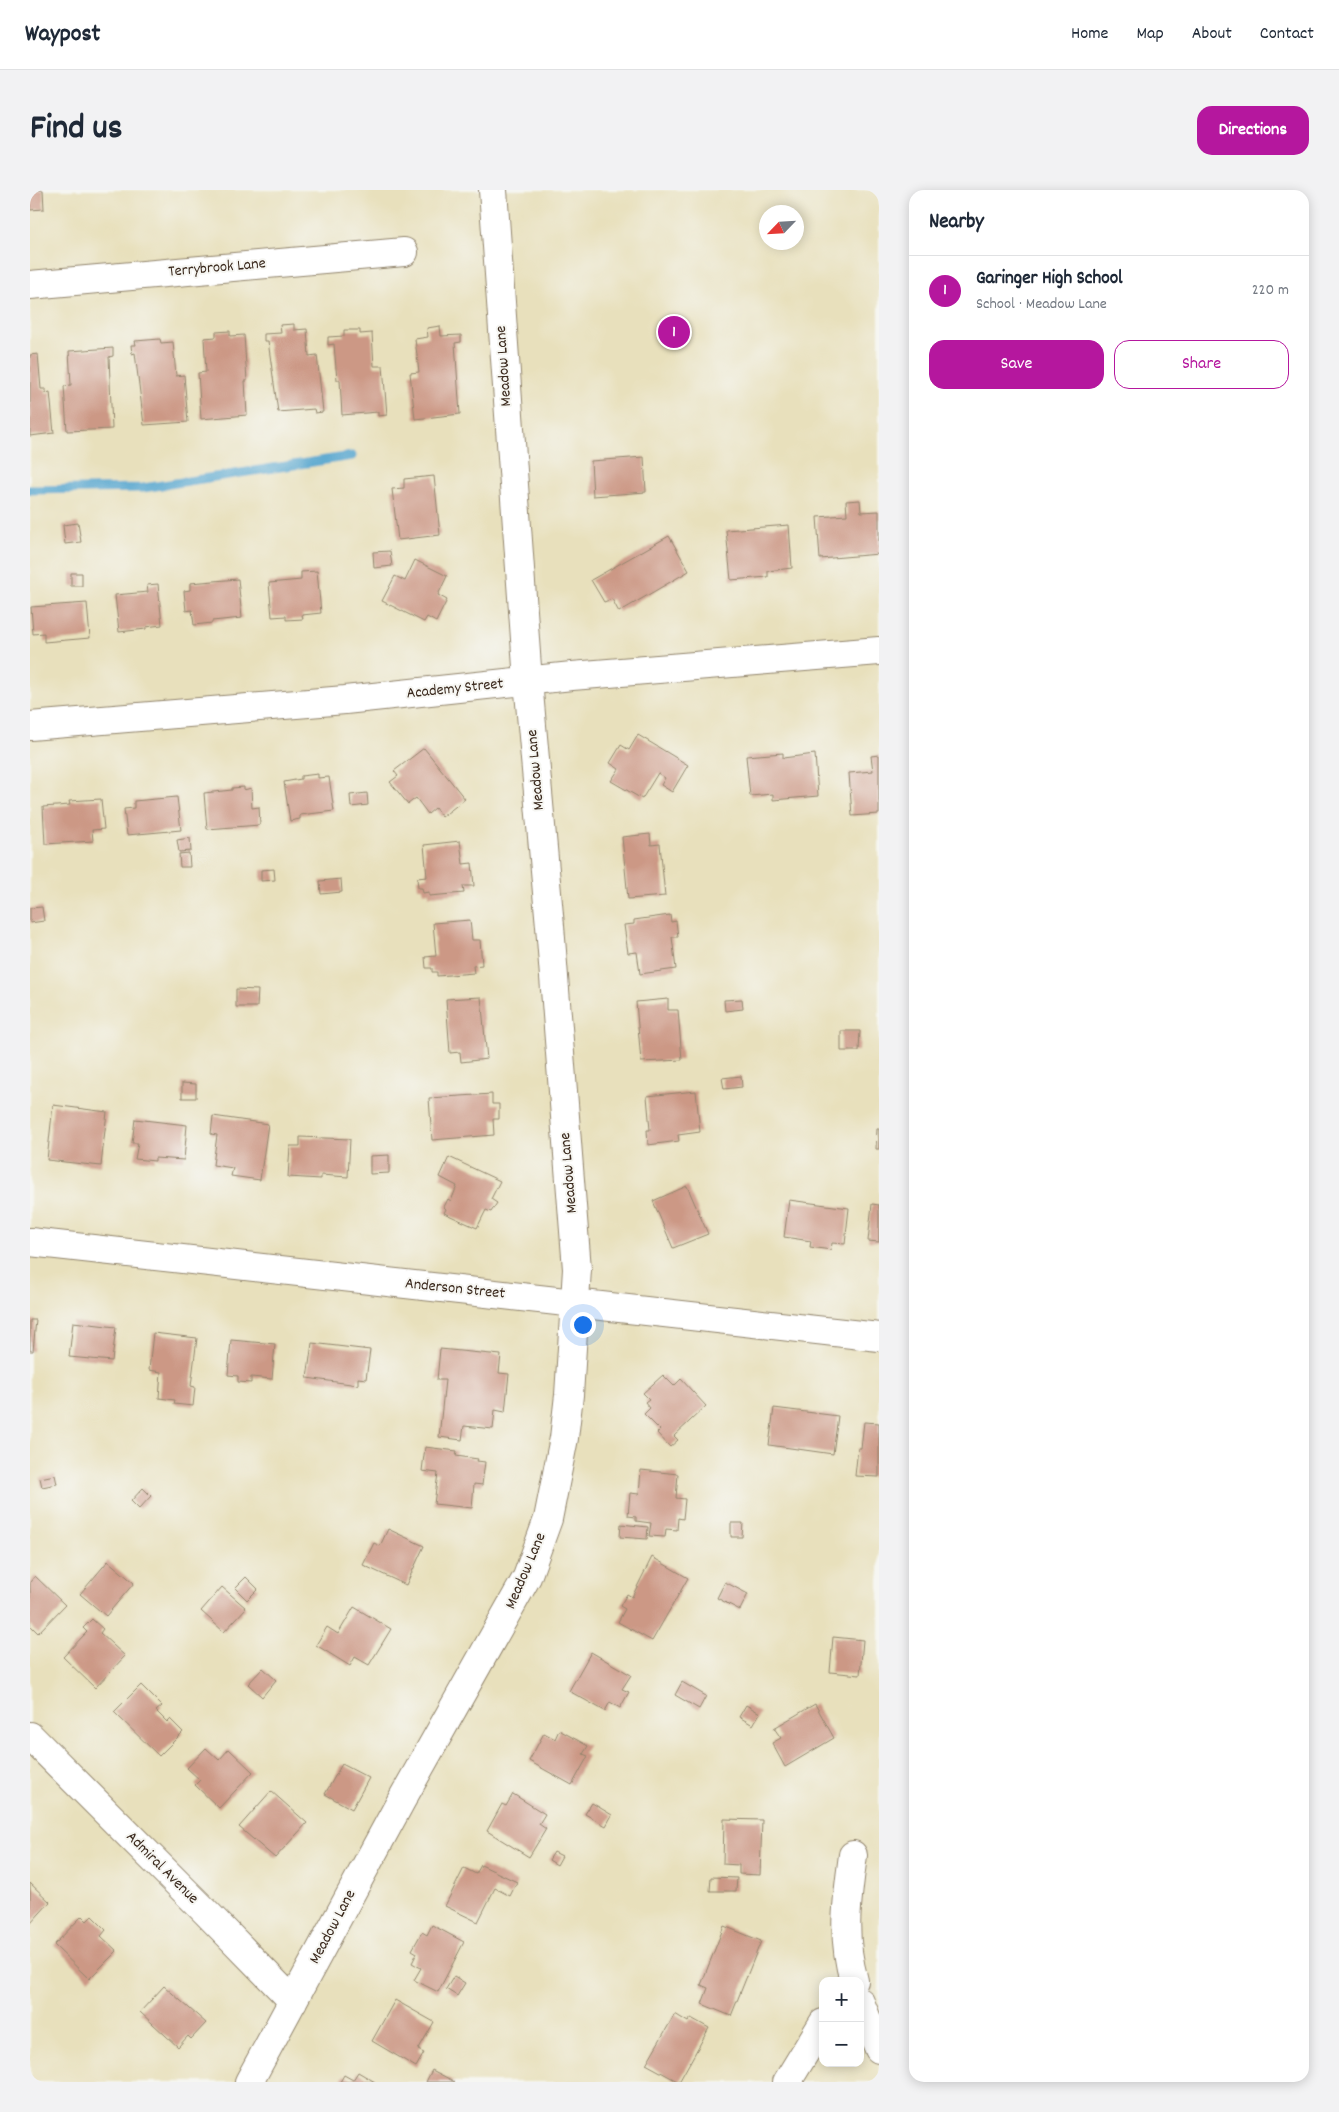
<!DOCTYPE html>
<meta charset="utf-8">
<style>
body{margin:0;font-family:Dekko,sans-serif;background:#f2f2f3;color:#1f2937}
.controls{position:absolute;right:15px;bottom:15px;display:grid;overflow:hidden;border-radius:10px;box-shadow:0 2px 12px #0003}
.controls button{width:45px;height:45px;display:grid;place-items:center;padding:0;border:0;border-bottom:1px solid #e0e1e3;background:#fff;color:#1f2937;font:25px sans-serif}
.compass{position:absolute;left:729px;top:15px;width:45px;height:45px;border-radius:50%;background:#fff;box-shadow:0 2px 12px #0003;rotate:245deg}
.you{position:absolute;left:552px;top:1134px;width:18px;height:18px;margin:-12px;border:4px solid #fff;border-radius:50%;background:#1a73e8;box-shadow:0 0 0 8px #1a73e833}
.badge{display:grid;place-items:center;width:32px;height:32px;border-radius:50%;background:#b5179e;color:#fff;font-size:16px;font-weight:700}
.pin{position:absolute;translate:-50% -50%;border:2px solid #fff;box-shadow:0 1px 5px #0006}
.list{margin:0;padding:0;list-style:none}
h2{display:flex;justify-content:space-between;align-items:center;height:65px;margin:0;padding:0 20px;font-size:21px}
h2 small{font-size:16px;font-weight:400;color:#747a83}
.list li{display:grid;grid-template-columns:32px 1fr auto;gap:15px;align-items:center;box-sizing:border-box;height:70px;padding:0 20px;border-top:1px solid #e0e1e3}
.list b{display:block;font-size:19px;white-space:nowrap}
.list p{margin:0;font-size:16px;white-space:nowrap;color:#747a83}
.list em{font-size:16px;font-style:normal;color:#747a83}
.actions{display:flex;gap:10px;padding:15px 20px}
.actions a{flex:1;padding:11px 0;border:1px solid #b5179e;border-radius:15px;text-align:center;font-size:18px;color:#b5179e}
.actions .main{background:#b5179e;color:#fff}
.map{position:relative;flex:none;width:849px;height:1892px;overflow:hidden;border-radius:15px}
header{display:flex;align-items:center;gap:30px;box-sizing:border-box;height:70px;padding:0 25px;background:#fff;border-bottom:1px solid #e0e1e3}
header strong{font-size:24px}
nav{display:flex;gap:28px;margin-inline-start:auto;font-size:18px}
.intro{display:flex;align-items:center;justify-content:space-between;box-sizing:border-box;height:120px;padding:0 30px}
h1{margin:0;font-size:35px}
.button{padding:12px 22px;border-radius:15px;background:#b5179e;color:#fff;font-size:18px;font-weight:700}
main{display:flex;gap:30px;padding:0 30px}
aside{flex:1;background:#fff;border-radius:15px;box-shadow:0 2px 12px #0003}
.map>svg:first-child{display:block}
</style>
<header>
<strong>Waypost</strong>
<nav><a>Home</a><a>Map</a><a>About</a><a>Contact</a></nav>
</header>
<div class="intro"><h1>Find us</h1><a class="button">Directions</a></div>
<main>
<div class="map">
<svg width="849" height="1892" viewBox="0 0 849 1892">
<rect width="100%" height="100%" fill="#f6f6f2"/>
<filter id="ink" filterUnits="userSpaceOnUse"><feTurbulence type="fractalNoise" baseFrequency=".02" numOctaves="2"/><feDisplacementMap in="SourceGraphic" scale="10" xChannelSelector="R" yChannelSelector="G"/><feConvolveMatrix kernelMatrix="1 2 1 2 8 2 1 2 1" color-interpolation-filters="sRGB"/></filter>
<filter id="wash" filterUnits="userSpaceOnUse"><feTurbulence type="fractalNoise" baseFrequency=".0096" numOctaves="4" result="noise"/><feDisplacementMap in="SourceGraphic" scale="20" xChannelSelector="R" yChannelSelector="G"/><feGaussianBlur stdDeviation="1.12" result="paint"/><feColorMatrix in="noise" values="0 0 0 0 0 0 0 0 0 0 0 0 0 0 0 0 0 1.4 0 .05"/><feComposite in="paint" operator="in"/></filter>
<g filter="url(#wash)">
<rect width="100%" height="100%" fill="#e8e0bc"/>
<g fill="none" stroke-linecap="round" stroke-linejoin="round">
<!-- stream -->
<path stroke="#54a5ce" stroke-width="9" d="M0,300l113,-2 209,-32"/>
</g>
<g id="blocks">
<!-- building -->
<path fill="#cc9885" d="M0,0h13l1,19 -14,1z
M264,134v6l13,-1 2,27 8,-1 6,57 -8,1 -1,-4 -36,3 -10,-71h-4v-7l17,-1 -1,-8z
M410,136l1,10 20,-1v7l-6,1 5,71 -45,5 -5,-46 9,-1 -4,-33 13,-2 -1,-9z
M314,140h16v4l12,-1 2,33h9l4,49 -9,1v-4l-36,3 -2,-35h-3l-3,-36 -6,1v-8l16,-1z
M200,141v5l14,-1 3,46h-2l2,34 -46,4 -3,-46 8,-1 -2,-34 12,-1v-5z
M130,149l1,4 12,-1 3,34 8,-1 4,47 -44,3 -9,-72 -3,1 -1,-9h5l-1,-4z
M83,158v8l-4,1 3,72 -45,2 -3,-45 7,-1 -2,-34z
M8,164l3,35h5v4l4,-1 4,41 -24,3v-81z
M614,267l2,35 -53,4 -2,-35z
M404,286l6,59 -42,5 -6,-51 12,-1v-9z
M830,310l1,12 18,-1v43l-59,5 -3,-42 30,-2 -1,-14z
M48,333l3,19 -16,2 -2,-19z
M759,335l3,43 -24,3v6l-37,3 -5,-50z
M639,346l20,35 -70,41 -7,-13 -8,3 -13,-22z
M360,361l2,15 -18,2 -1,-16z
M385,370l32,16 -9,19 9,5 -11,22 -9,-5 -3,5 -42,-21 13,-25 10,5z
M287,381l4,42 -19,2 1,4 -17,1v-4l-14,1 -3,-34 32,-3v-8z
M41,383h11v13h-11z
M208,389l4,39 -30,3v2l-18,2 -2,-15 -6,1 -2,-20 6,-1v-7z
M128,394l4,41 -16,2v2l-27,3 -4,-37 33,-3 -1,-7z
M57,413l3,35 -46,4v-9l-11,1 -2,-27z
M608,545l50,30 -16,27 -11,-7 4,-7 -7,-5 -16,26 -31,-18 8,-12 -9,-6 11,-18 8,5z
M394,558l41,51 -23,18 -7,-9 -7,6 -12,-16 -8,6 -18,-22 8,-6 -4,-5z
M753,563v5l32,-4 3,42 -45,4v-6l-23,2 -4,-40z
M849,565v59l-27,2 -3,-43 24,-2 -2,-15z
M288,584v4l11,-1 5,34 -34,4v4l-10,2 -6,-39 17,-3v-3z
M214,597v3l7,-2 1,20 7,-1 1,18 -53,4 -3,-36 28,-3v-2z
M337,603l1,12 -17,2 -1,-12z
M147,607l4,33 -54,5 -3,-26 10,-1v-7z
M71,609l3,30 -12,1 1,11 -48,3 -2,-37 27,-2 -1,-4z
M620,644l1,11 9,-1 5,52 -37,3 -6,-62z
M160,648l1,13 -12,1 -2,-12z
M430,651l3,23 9,-1 2,23h-11l1,7 -35,3v-4l-6,1 -1,-5h-4l-1,-10 10,-1 -3,-32z
M159,663l1,14h-10l-1,-13z
M244,679l1,11 -14,1v-11z
M311,689l1,13 -21,2 -1,-13z
M12,717l2,14 -14,2v-15z
M640,725l1,7 5,-1 2,16h-6l4,32 -36,5 -3,-22 -9,1 -4,-28 10,-1v-4z
M440,730l2,20h8l2,25 -9,1 1,7 -37,3v-4h-5v-4h-6l-1,-11 11,-1 -3,-33z
M206,799l22,1 -1,17h-21z
M451,807l6,62 -26,3 -1,-10 -10,1 -4,-54z
M638,809v11h10l4,50 -41,2 -5,-60z
M712,809l1,10 -18,2 -1,-11z
M811,841h19l-1,20h-18z
M711,886l1,11 -18,2 -2,-11z
M152,893l14,1v14h-14z
M666,901l4,41 -22,3 1,6 -31,4 -1,-15h3l-3,-34z
M462,904v10h7v15h-6l1,16 -62,5 -3,-42z
M23,915l54,7 -6,54 -54,-6z
M183,926l55,8 -8,56 -29,-4 2,-8 -20,-3 4,-30 -6,-1z
M105,929l52,6 -3,35 -29,-2v3l-20,-2 3,-16h-6z
M847,939h2v20h-3z
M270,947l50,2 -2,38 -27,-2v4l-33,-2 2,-31h10z
M359,965v18l-19,1v-18z
M419,967l51,24 -9,18 6,4 -6,9 -5,-2 -9,18 -33,-15 2,-4 -2,-2 4,-8 3,2 6,-15 -17,-9z
M657,996l21,48 -35,14 -20,-47z
M759,1010l60,8 -4,36 -13,-1 -1,7 -21,-3 1,-6 -27,-4z
M842,1014l7,1v37l-11,-1z
M0,1130h6l-3,31h-3z
M43,1132l43,5 -4,34 -43,-4z
M123,1143l44,5 -6,48 4,1 -2,19 -19,-2 1,-4 -16,-2 2,-26 -12,-2z
M201,1150l44,4 -3,35 -21,-2v6l-13,-1v-6l-10,-1z
M282,1153l58,7 -4,29 -8,-1v7l-51,-7z
M410,1159l61,6 -2,18 10,1 -4,38 -10,-2 -2,19 -29,-3 -2,14 -23,-3 6,-57h-8z
M633,1185l11,11 7,-7 25,27 -32,30 4,4 -8,7 -13,-14 3,-3 -16,-16 6,-6 -5,-6 4,-3 -6,-6z
M744,1218l64,8 -5,38 -64,-9z
M834,1232l15,1v54l-24,-1 3,-28h3z
M395,1257l32,4 -1,5 22,3 -1,2 8,1 -3,23 -8,-1 -2,24 -38,-4 4,-31 -16,-2z
M611,1280l37,4 -2,24 9,1 -2,20 -5,-1 -1,12 -11,-1 -1,8 -16,-1 2,-13 -15,-2v-4l-8,-1 2,-23 9,1z
M25,1285l2,9 -15,3 -2,-9z
M113,1298l8,8 -12,13 -8,-8z
M701,1333h12l-1,14h-11z
M591,1334l27,3 -1,12 -27,-2z
M358,1339l36,17 -18,39 -43,-20 11,-22 6,3z
M622,1367l36,21 -36,63 -34,-19 7,-13 -5,-3 7,-12 5,3z
M78,1371l26,22 -28,33 -26,-22z
M5,1386l30,29 -27,28 -8,-8v-43z
M216,1387l12,12 -11,11 -12,-12z
M695,1392l23,12 -8,16 -23,-12z
M192,1397l24,21 -22,24 -23,-21z
M324,1417l37,22 -22,36 -14,-8 -5,9 -34,-21 11,-18 11,7z
M62,1429l11,10 -3,4 25,23 -30,32 -32,-31 24,-25 -4,-4z
M803,1447l30,3 -3,35 -30,-3z
M561,1462l40,23 -9,14 7,3 -9,16 -10,-6 -5,9 -36,-20z
M233,1478l13,12 -14,17 -14,-13z
M652,1492l24,14 -7,13 -24,-14z
M111,1495l21,21 -6,5 11,11 3,-3 13,13 -24,24 -45,-44z
M785,1514l19,34 -49,29 -13,-24 9,-5 -7,-10z
M716,1515l14,8 -7,12 -14,-8z
M529,1540l29,16 -5,8 5,2 -16,29 -43,-24 15,-28 11,6z
M176,1558l13,12 10,-11 24,23 -34,36 -24,-23 5,-5 -13,-12z
M312,1574l27,14 -17,31 -27,-15z
M241,1601l36,32 -32,35 -36,-31z
M483,1604l32,20 -6,10 7,5 -17,28 -42,-26 15,-27 4,2z
M562,1613l20,12 -6,11 -21,-12z
M694,1629l38,1 -2,55 -21,-1v-9l-16,-1z
M524,1662l8,4 -5,9 -8,-5z
M451,1675l36,17 -7,14 -15,-8 -17,34 -33,-16 19,-38 12,6z
M681,1687l26,1 -1,13h-26z
M0,1693l20,19 -20,22z
M52,1726l5,5 5,-5 14,14 -5,6 16,15 -28,28 -35,-34z
M402,1735l32,17 -26,50 -24,-12 7,-12 -9,-5 5,-10 -5,-3 10,-18 5,3z
M694,1736l37,15 -30,75 -29,-12 6,-16 -7,-3z
M424,1786l11,7 -8,13 -11,-7z
M134,1796l42,37 -15,16 -3,-3 -10,11 -38,-35z
M365,1810l39,22 -16,28 6,3 -8,14 -44,-26z
M645,1824l13,8 3,-4 18,10 -30,54 -33,-18z
M402,1880l23,12h-29z
M328,1882l17,10h-35l4,-7 9,5z"/>
</g>
</g>
<g filter="url(#ink)">
<use href="#blocks" fill-opacity="0" stroke="#92856d" stroke-width="1"/>
<g fill="none" stroke-linecap="round" stroke-linejoin="round">
<!-- minor casing -->
<g stroke="#92856d" stroke-width="30">
<path id="minor" d="M0,95l374,-33
M0,536l315,-26 227,-24 307,-25
M0,1052l849,95
M0,1546l176,176 87,89
M823,1665c-6,47 -12,79 1,126
M830,1812l19,47
M219,1892l152,-281 126,-224 21,-58 16,-81 5,-43 8,-126 -27,-343 -22,-245 -35,-491
M757,1892l36,-59"/>
</g>
<!-- minor -->
<use href="#minor" stroke="#fff" stroke-width="28"/>
</g>
</g>
<g text-anchor="middle" dominant-baseline="central" stroke-width="4" stroke-linejoin="round" paint-order="stroke">
<!-- street labels -->
<g font-size="16" fill="#3b2a1e" stroke="#f6f6f2">
<text transform="translate(187 78) rotate(-5)">Terrybrook Lane</text>
<text transform="translate(474 176) rotate(-94)">Meadow Lane</text>
<text transform="translate(425 499) rotate(-6)">Academy Street</text>
<text transform="translate(506 580) rotate(-95)">Meadow Lane</text>
<text transform="translate(539 983) rotate(-95)">Meadow Lane</text>
<text transform="translate(425 1099) rotate(6)">Anderson Street</text>
<text transform="translate(496 1381) rotate(-67)">Meadow Lane</text>
<text transform="translate(132 1678) rotate(45)">Admiral Avenue</text>
<text transform="translate(303 1737) rotate(-62)">Meadow Lane</text>
</g>
</g>
</svg>
<div class="controls">
<button>+</button>
<button>−</button>
</div>
<svg class="compass" viewBox="-18 -18 36 36"><path d="M0-13l5 13h-10z" fill="#e53935"/><path d="M0 13l5-13h-10z" fill="#747a83"/></svg>
<div class="you"></div>
<div class="pin badge" style="left:644px;top:142px">1</div>
</div>
<aside>
<h2>Nearby<small></small></h2>
<ul class="list">
<li><span class="badge">1</span><div><b>Garinger High School</b><p>School · Meadow Lane</p></div><em>220 m</em></li>
</ul>
<div class="actions"><a class="main">Save</a><a>Share</a></div>
</aside>
</main>
